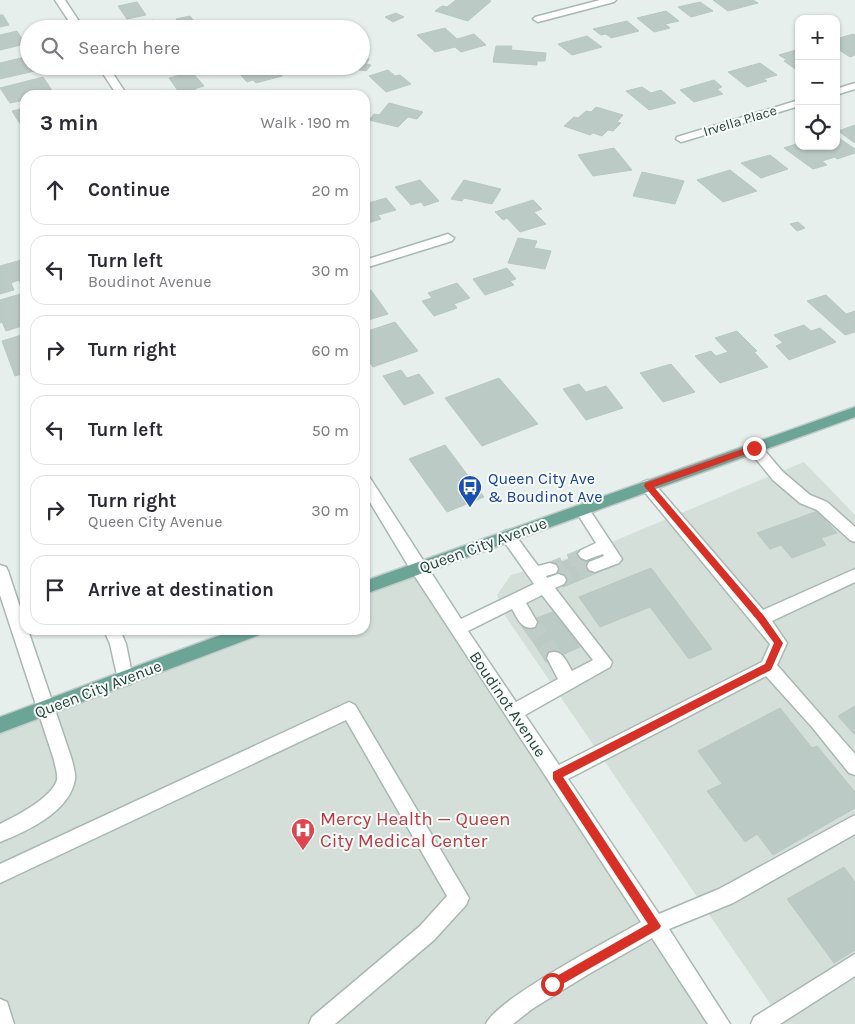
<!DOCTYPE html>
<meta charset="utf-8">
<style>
body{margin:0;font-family:Karla,sans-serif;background:#f2f2f3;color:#2b2b33}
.controls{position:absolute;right:15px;top:15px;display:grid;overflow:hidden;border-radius:10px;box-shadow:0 1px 4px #0004}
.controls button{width:45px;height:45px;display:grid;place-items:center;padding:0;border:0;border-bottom:1px solid #e1e1e2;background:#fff;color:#2b2b33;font:25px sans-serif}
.stop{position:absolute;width:15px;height:15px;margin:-11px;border:4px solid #d93025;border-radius:50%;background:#fff}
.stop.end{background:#d93025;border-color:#fff;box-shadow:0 1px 5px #0008}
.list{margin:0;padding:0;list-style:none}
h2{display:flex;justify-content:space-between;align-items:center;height:65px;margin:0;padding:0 20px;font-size:21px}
h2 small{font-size:16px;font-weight:400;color:#7c7c81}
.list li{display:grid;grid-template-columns:32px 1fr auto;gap:15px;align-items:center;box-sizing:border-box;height:70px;margin:0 10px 10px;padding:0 10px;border:1px solid #e1e1e2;border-radius:15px}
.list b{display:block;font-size:19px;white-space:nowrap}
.list p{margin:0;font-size:16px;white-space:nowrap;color:#7c7c81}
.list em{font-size:16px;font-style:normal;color:#7c7c81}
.icon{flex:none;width:28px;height:28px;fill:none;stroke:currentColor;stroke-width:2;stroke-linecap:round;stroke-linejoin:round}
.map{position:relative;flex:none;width:855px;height:1024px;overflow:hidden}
.search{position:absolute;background:#fff;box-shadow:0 1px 4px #0004;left:20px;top:20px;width:350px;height:55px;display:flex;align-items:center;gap:12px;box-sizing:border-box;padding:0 18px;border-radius:28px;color:#7c7c81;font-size:19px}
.panel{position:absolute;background:#fff;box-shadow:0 1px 4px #0004;left:20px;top:90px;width:350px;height:545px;border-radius:15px}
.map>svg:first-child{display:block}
</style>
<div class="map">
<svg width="855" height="1024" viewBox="0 0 855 1024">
<rect width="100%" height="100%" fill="#e6efeb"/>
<!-- built -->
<path fill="#d4dfda" d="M804,462l51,53v509h-71l-278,-407 -9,-22 14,-20 74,-22z
M418,568l302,456h-720v-298l253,-96h112v-42z"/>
<!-- building -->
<path fill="#bbcac4" stroke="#b8c9c2" d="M456,0h31l4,1 -23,20 -33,-10 7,-5 5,1z
M713,0h40l5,3 -30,8z
M137,2l9,13 -19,4 -9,-13z
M700,2l13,9 -22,6 -13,-10z
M666,11l13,10 -14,3 5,4 -16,4 -17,-14z
M396,13l8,4 -11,5 -8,-5z
M0,15h3l6,10 -9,2z
M190,16l7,9 -14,3 -7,-9z
M153,20l8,9h-27l-3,-4z
M627,21l12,10 -28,7 -5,-4 -5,1 -8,-6z
M445,28l12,11 17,-5 12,11 -25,7 -6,-5 -20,5 -18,-17z
M17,31l8,13 -25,6v-15z
M853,34l2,1v20l-5,2 -14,-9v-9z
M587,36l15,11 -30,8 -14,-11z
M496,46h16l-1,4 35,3 -1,8h-8v4l-44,-3z
M799,49v21l-1,1 -14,-10 3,-1 -8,-5z
M29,56v10h8l2,4 -39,9v-16z
M361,58l8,1 -3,5 5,1 -5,6 -29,-5h24z
M760,63l17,12 -14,4 4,2 -20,6 -19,-15z
M157,66h39l-30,8z
M283,66h36l-30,8z
M274,67l8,9 -26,7 -3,-3 -6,2 -8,-9 19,-5 2,3z
M388,70l7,6 5,-1 11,9 -25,8 -17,-16z
M192,72l12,14 -10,3 3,2 -16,4 -12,-17z
M43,77l10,15 -11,3h-17v5l-15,3 -10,-15z
M714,80l8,7 -5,2 6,5 -29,8 -14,-12z
M642,87l9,6 10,-3 15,13 -27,7 -23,-19z
M389,103l34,9 -6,7 -9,-2 -10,10 -29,-7 5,-6 5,1z
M596,107l27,8 -6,7 4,1 -8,8 -5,-1 -6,6 -9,-3 -3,2 -26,-9 10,-9 4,1 8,-7 5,1z
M25,108v18l-3,1 -10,-16z
M855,125v18l-17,-12 3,-1z
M836,136l19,13v4l-18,6 -2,-2 -13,4 5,4 -14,4 -29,-21 15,-5v3h37z
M614,148l18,22 -39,6 -15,-21z
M770,155l18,14 -27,9 -20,-15z
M730,170l27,21 -34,11 -26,-22z
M642,172l42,9 -9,23 -42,-8z
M420,180l19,21 -15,5 -3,-4 -10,3 -16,-18z
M464,180l37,9 -9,15 -28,-6 -2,3 -11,-2z
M386,198l10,12 -18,5 3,4 -16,5v-20z
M533,200l9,9 -8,3 12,12 -26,8 -13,-14 -4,2 -8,-8z
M798,222l7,6 -8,3 -7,-7z
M518,238l19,3 -3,7 17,3 -6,18 -37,-6z
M25,259v26l-3,1 -3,-6 -8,3 3,7 -14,4v-28z
M507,268l9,11 -6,2 4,4 -29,10 -12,-16z
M457,283l13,15 -16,6 3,4 -23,8 -12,-15 10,-3 -4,-5z
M371,290l17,24 -23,7v-29z
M24,293l1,32 -19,6 -4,-9 -2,1v-23z
M826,295l20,19 9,-3v21l-10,3 -38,-34z
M395,322l23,29 -45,16 -8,-11v-24z
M804,325l7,6 9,-3 16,14 -47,18 -13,-14 7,-3 -9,-8z
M737,331l20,20 -3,1 14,15 -48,16 -25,-27 16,-5 5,5 12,-4 -13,-14z
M25,334v39l-10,3 -13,-35z
M671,364l24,28 -32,10 -23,-29z
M401,370l6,8 12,-4 15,19 -30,12 -21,-29z
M499,378l39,46 -56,22 -37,-48z
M579,384l7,8 20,-6 17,22 -37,12 -23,-31z
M445,445l39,52 -37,15 -38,-53z
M818,511l19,22 -16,5 5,7 -34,13 -11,-13 -11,4 -13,-16z
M585,553l14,19 -36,15 -14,-20z
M651,568l61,81 -23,10 -39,-52 -50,20 -21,-30z
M555,611l25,36 -34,15 -24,-38z
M855,706v29l-17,-19z
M780,708l32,40 5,-2 38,46v16l-82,47 -16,-21 -12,8 -38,-51 15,-7 -24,-33z
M844,867l11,15v68l-21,13 -47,-64z"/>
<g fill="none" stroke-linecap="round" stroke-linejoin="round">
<!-- minor-tunnel-far1 -->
<path stroke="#bfccc8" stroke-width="14" stroke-dasharray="14 7" stroke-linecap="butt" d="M550,569l36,-15
M558,580l37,-14"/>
<!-- minor-tunnel -->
<path stroke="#bfccc8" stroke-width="18" stroke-dasharray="18 9" stroke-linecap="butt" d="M529,622l26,36"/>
<!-- minor casing -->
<g stroke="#a8b8b2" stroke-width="3">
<path id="minor" d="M55,0h10l19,29h-10z
M600,0h16l-2,2 -76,20 -5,-3 2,-2z
M98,66h10l19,29h-10z
M855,83v6l-19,6v-6z
M799,100v6l-114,35 -4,1 -5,-3 1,-2z
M448,234l6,4 -2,3 -87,27v-8z
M754,443l5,1 24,28 27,23 17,7 28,25v15l-5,-2 -33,-30 -17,-7 -27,-23 -26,-32 2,-4z
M365,477l5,1 91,141 73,-35 -31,-44 -3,-4 3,-4 5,-2 5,2 25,34 12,-3 6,2 2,4 -2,4 -10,3 1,2 11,-4 6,2 2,4 -2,4 -9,4 57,74 -2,5 -85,48 34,50 203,-103 8,-18 -127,-154 -2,-4 2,-4 5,-2 5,2 110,128 92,-41v13l-83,39 15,22 -10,22 78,89v21l-6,-2 -37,-46 -46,-51 -198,103 91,135 60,-25 136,-74v19l-122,69 -64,26 61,95h-22l-56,-86 -65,37 -55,34 -19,15h-27c10,-25 126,-85 155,-102l-229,-350 -47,-78zM542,595l51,65 -21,11c-6,-10 -10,-23 -23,-18l-2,5 11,21 -42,23 -48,-71 44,-22c6,10 10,22 23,18l2,-5 -11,-19z
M582,504l5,2 35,53 -3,4 -24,9 -6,-2 -2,-4 2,-4 15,-6 -1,-2 -17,6 -5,-2 -3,-4 3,-4 15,-7 -21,-33 2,-4z
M0,565l6,2 2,4 17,51v8h3l44,130c1,6 4,13 3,19 -5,33 -48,52 -75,63v-18c16,-8 52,-26 57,-44 1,-6 -2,-14 -3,-20l-54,-165z
M104,630h16l6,14 7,35 -2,5 -6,2 -6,-2 -9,-40z
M349,702l6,3 114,193 -3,7 -32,35 -99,84h-26l3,-7 108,-91 27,-30 -101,-176 -346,163v-19z
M855,954v22l-75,48h-29l3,-7z
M0,999l7,3 7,22h-14z"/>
</g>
<!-- major casing -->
<g stroke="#c2cac8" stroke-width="3">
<path id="major" d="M855,407v10l-490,177v-13z
M234,630h27l-2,5 -259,98v-16z"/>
</g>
<!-- minor -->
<use href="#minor" fill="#fff" fill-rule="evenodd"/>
<!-- major -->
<use href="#major" fill="#6aa596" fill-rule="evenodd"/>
</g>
<!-- route -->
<path fill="#d93025" d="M754,445l4,3 -1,2 -103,37 110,129 19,27 -12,27 -208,107 98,149 -2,3 -107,61 -4,-2 -1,-4 1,-3 100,-57 -95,-145v-7l212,-108 9,-21 -16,-22 -114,-135 1,-3z"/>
<!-- icons -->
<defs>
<g id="bus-pin" transform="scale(1.25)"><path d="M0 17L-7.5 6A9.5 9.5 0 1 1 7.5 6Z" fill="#1a4fb4" stroke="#f7fbf9"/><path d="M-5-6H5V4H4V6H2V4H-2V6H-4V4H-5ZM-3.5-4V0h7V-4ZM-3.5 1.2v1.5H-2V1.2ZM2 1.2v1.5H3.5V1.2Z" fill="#fff"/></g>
<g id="hospital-pin" transform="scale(1.25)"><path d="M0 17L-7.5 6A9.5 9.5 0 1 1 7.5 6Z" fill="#e0444e" stroke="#f7fbf9"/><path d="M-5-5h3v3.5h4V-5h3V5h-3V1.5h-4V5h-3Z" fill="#fff"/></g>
</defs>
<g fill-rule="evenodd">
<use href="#bus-pin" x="470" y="487"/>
<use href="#hospital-pin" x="303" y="830"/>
</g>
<g text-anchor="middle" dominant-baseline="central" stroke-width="4" stroke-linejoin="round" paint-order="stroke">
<!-- far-street labels -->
<g font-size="14" fill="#24423a" stroke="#f7fbf9">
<text transform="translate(740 121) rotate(-17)">Irvella Place</text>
</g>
<!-- transit labels -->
<g font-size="16" fill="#164399" stroke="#f7fbf9" text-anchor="start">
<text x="488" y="478">Queen City Ave<tspan x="488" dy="18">&amp; Boudinot Ave</tspan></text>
</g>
<!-- street labels -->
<g font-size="16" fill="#24423a" stroke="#f7fbf9">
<text transform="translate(483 545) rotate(-20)">Queen City Avenue</text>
<text transform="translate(98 689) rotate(-21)">Queen City Avenue</text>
<text transform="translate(508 704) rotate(56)">Boudinot Avenue</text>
</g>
<!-- near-health labels -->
<g font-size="19" fill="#be3a42" stroke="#f7fbf9" text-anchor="start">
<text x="320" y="819">Mercy Health — Queen<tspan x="320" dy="22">City Medical Center</tspan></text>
</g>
</g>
</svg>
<div class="controls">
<button>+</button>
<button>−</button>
<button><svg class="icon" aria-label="locate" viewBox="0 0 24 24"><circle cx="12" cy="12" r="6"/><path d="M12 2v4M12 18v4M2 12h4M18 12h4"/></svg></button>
</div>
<div class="stop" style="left:552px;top:984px"></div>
<div class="stop end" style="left:754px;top:448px"></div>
<div class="search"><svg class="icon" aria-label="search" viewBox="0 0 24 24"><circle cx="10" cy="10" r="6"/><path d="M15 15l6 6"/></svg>Search here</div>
<section class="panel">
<h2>3 min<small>Walk · 190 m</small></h2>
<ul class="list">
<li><svg class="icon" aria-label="ahead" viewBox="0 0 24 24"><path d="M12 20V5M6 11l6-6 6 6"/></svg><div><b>Continue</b></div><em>20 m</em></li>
<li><svg class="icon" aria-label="left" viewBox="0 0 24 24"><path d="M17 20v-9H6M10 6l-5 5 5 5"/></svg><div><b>Turn left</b><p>Boudinot Avenue</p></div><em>30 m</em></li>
<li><svg class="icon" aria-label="right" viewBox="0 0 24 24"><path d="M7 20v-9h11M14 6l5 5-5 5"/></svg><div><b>Turn right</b></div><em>60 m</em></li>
<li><svg class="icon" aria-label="left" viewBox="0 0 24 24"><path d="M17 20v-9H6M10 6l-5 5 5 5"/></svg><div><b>Turn left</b></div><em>50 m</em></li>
<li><svg class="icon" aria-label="right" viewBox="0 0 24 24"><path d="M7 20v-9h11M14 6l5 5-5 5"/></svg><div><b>Turn right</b><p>Queen City Avenue</p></div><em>30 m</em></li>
<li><svg class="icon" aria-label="arrive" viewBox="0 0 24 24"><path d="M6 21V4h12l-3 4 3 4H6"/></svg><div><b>Arrive at destination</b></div></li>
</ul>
</section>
</div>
